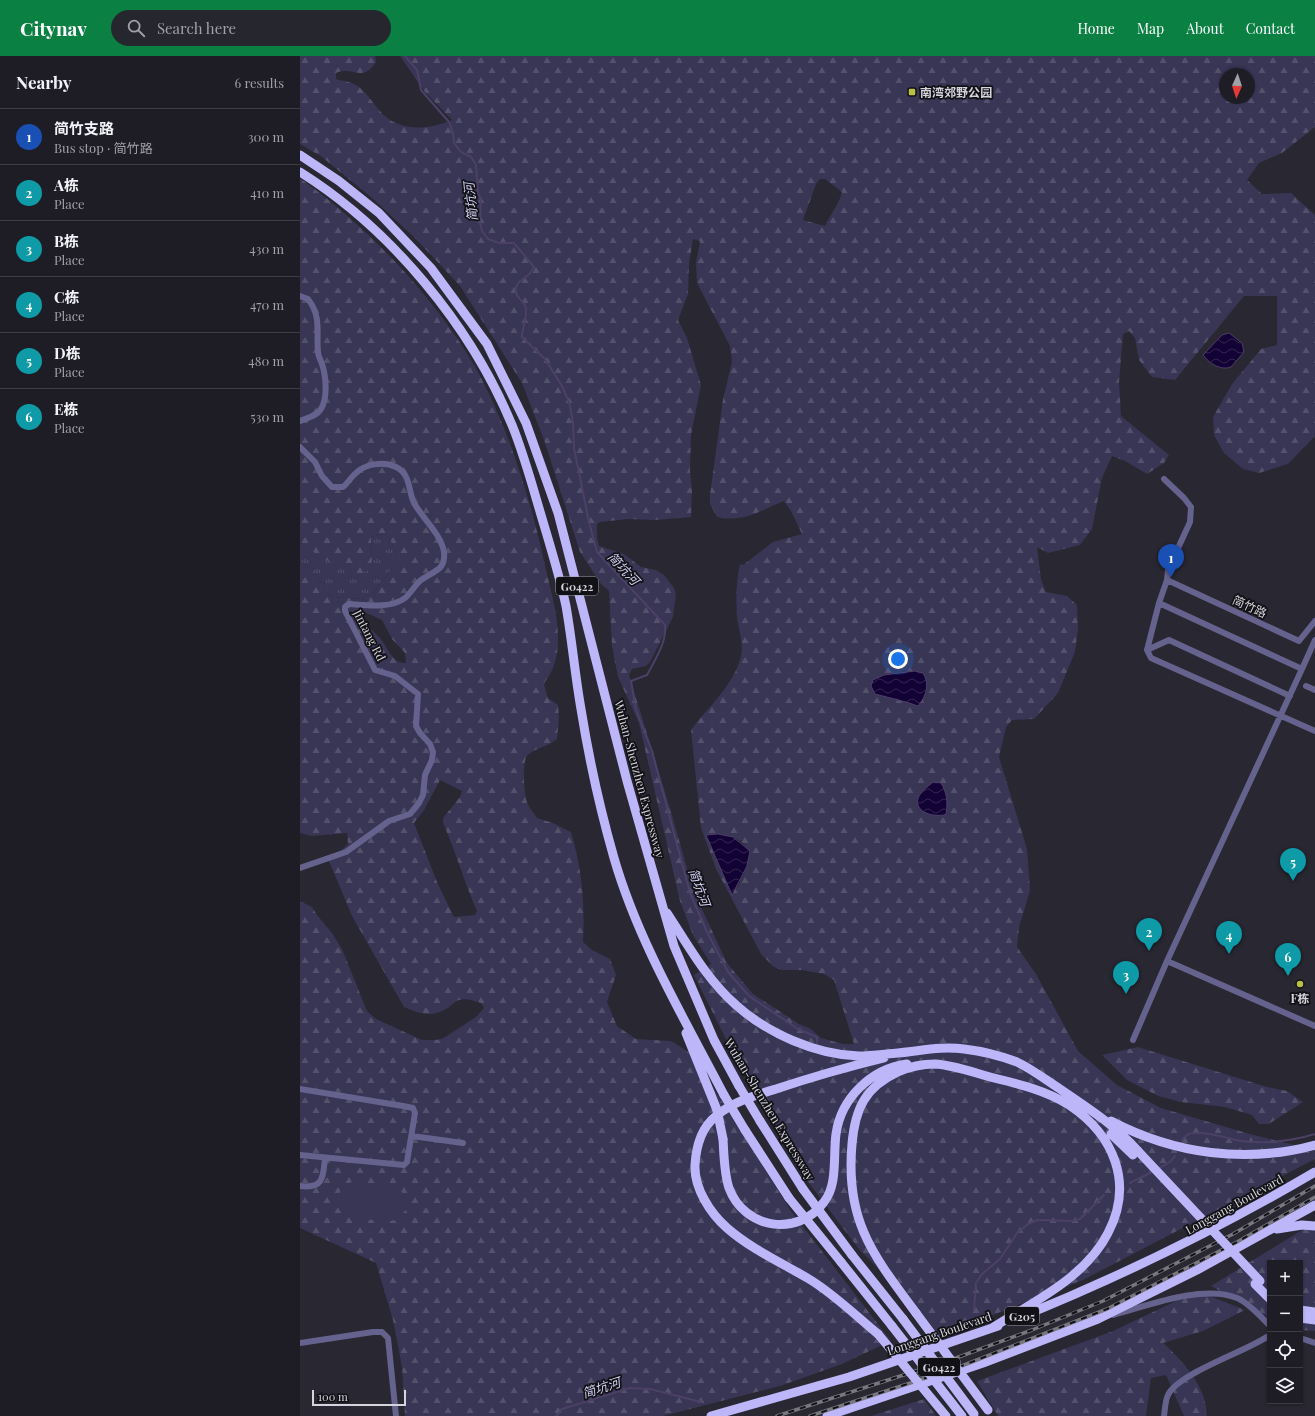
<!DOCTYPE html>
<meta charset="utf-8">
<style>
body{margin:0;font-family:"Playfair Display","Noto Sans SC",serif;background:#26262e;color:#f1f3f6}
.controls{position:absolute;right:12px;bottom:12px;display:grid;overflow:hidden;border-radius:0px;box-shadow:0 1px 3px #0004}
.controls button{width:36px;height:36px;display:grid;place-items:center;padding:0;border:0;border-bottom:1px solid #3c3b43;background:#1e1d26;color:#f1f3f6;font:20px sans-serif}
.compass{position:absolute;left:919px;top:12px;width:36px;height:36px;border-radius:50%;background:#1e1d26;box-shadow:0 1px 3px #0004;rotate:183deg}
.scale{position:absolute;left:12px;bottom:10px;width:94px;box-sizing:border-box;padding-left:4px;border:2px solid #d5d4dc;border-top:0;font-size:11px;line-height:14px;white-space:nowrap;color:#d5d4dc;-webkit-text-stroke:3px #111116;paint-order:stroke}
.you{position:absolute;left:598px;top:603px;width:14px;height:14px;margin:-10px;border:3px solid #fff;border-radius:50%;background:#1a73e8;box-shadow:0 0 0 6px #1a73e833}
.badge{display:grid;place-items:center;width:26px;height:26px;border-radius:50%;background:#0b8043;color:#fff;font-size:13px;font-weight:700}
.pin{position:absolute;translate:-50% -33px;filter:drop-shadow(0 1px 2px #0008)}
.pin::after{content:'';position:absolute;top:21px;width:14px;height:12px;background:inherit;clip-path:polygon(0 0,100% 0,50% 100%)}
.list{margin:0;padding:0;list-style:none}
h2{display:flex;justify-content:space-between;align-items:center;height:52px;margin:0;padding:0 16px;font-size:17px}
h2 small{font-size:13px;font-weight:400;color:#a1a2a7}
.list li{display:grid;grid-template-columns:26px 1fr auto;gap:12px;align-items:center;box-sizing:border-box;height:56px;padding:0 16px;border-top:1px solid #3c3b43}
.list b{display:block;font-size:15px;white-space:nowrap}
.list p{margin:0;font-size:13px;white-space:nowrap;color:#a1a2a7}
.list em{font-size:13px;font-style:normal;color:#a1a2a7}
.icon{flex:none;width:22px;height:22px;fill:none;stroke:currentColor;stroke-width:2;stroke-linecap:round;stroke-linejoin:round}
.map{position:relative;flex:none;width:1015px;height:1360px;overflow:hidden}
header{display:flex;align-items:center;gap:24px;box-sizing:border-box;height:56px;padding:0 20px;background:#0b8043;color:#fff}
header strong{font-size:19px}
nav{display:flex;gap:22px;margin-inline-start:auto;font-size:14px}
.search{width:280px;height:36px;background:#26262e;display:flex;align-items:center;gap:10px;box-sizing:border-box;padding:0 14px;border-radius:22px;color:#a1a2a7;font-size:15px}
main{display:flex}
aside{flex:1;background:#1e1d26}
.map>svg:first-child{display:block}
</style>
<header>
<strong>Citynav</strong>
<div class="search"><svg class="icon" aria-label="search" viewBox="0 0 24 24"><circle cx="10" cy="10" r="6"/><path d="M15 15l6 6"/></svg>Search here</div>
<nav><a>Home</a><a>Map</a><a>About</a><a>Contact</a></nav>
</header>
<main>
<aside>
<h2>Nearby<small>6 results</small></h2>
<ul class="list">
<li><span class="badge" style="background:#1a4fb4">1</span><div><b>简竹支路</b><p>Bus stop · 简竹路</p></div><em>300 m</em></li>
<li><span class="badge" style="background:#0f9aa8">2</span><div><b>A栋</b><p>Place</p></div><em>410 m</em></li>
<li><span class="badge" style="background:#0f9aa8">3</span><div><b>B栋</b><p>Place</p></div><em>430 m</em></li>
<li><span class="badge" style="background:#0f9aa8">4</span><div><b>C栋</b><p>Place</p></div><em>470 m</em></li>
<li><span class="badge" style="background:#0f9aa8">5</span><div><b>D栋</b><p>Place</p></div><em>480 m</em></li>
<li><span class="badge" style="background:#0f9aa8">6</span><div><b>E栋</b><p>Place</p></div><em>530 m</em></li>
</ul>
</aside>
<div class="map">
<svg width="1015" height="1360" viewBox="0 0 1015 1360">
<defs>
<pattern id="grass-tufts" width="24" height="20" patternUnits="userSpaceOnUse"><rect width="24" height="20" fill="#383555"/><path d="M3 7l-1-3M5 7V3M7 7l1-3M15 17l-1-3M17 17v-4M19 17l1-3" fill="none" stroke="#54516d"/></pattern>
<pattern id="forest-firs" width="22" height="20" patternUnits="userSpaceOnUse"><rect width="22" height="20" fill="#383555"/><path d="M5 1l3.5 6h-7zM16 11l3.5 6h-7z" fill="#54516d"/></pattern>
<pattern id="water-waves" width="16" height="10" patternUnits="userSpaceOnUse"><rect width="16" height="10" fill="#110134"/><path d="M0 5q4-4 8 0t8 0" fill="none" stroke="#332551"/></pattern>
</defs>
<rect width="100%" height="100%" fill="#282732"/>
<!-- grass -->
<path fill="url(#grass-tufts)" d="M84,478c9,7 12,17 13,28l-25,32 -11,5 -27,-2 -9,-5 -9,-18 -16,-13v-18l52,29 20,-12 -1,-23z"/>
<!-- forest -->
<path fill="url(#forest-firs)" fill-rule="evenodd" d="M0,0h75l1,6c-15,22 -23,3 -40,11v6c7,2 17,3 23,8 8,6 14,16 20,23 19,23 49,20 73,10l-27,-28 -25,-36h915v71l-33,26 -23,10 -12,17 15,14 29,-1 24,22v221l-27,28 -29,9 -16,-4 -19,-16 -10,-18 -1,-18 19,-33 29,-35 16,-4v-49h-33l-69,84 -23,-3 -13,-17 -4,-22 -6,-7 -6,3 -4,48 2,34 48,39 -5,8 -17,11 -22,-13 -13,-5 -10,22 -10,51 -12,16 -32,8 -11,-6 4,32 5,13 21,4 10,9 1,24 -3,23 -17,41 -24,26 -22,1 -6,7 -7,30 28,92 3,42 -11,36 -2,20 19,27 42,77 39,34 44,23 89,26 65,16v9l-232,121 -144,56 -17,-23 -64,-65 -55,-73 -74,-130 -35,-70 17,-11 -18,-29 -13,-34 -41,-178 -21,-46 -6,-31 -3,-55 -8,-7 -21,-32 -35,-109 -23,-60 -62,-97 -44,-47 -45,-42 -49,-40 -22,-13zM925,18h24v24h-24zM520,123h5l17,13c-3,13 -12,22 -17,34l-22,-6 13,-36zM393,183l7,2 -4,22 1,20 33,63 2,16 -9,37 -13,96v9l7,13c27,6 42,-6 67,-16l7,10 11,23 -29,8 -30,23 -3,-1c-4,17 -4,35 -3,52 1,13 7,27 4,40 -7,29 -33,51 -50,74l10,98 15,41 45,85 13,13 8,3h20l22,4 10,6 20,64h-11l-22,-6 -10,-9 -12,-5 -46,-30 -26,-31 -34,-73 -21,-75 -43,-140 3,-6 14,-3 4,-4 23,-45 3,-23 -2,-6 -10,-13 -8,-5 -15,-3 -17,-13 -25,-8 -2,-8v-14l3,-2 28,-3 27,1 36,-3 1,-26 -2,-20 1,-36 10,-50 -14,-47 -9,-18 10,-26 1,-30zM418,778c44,5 32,34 14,61z
M0,122c63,46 118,102 161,166 40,59 68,148 83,217 7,33 21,71 10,104 -2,7 -7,13 -10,19l4,14 10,7 1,12 -2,22c-9,8 -23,9 -30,17 -5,6 -3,39 0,46 2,6 7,11 10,16l16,5 18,9c11,37 14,71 12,110l9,8 18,9 6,16 -9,27 10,24 19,13 35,2 21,13 99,157 100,130 -49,23 -62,22 -117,30h-258l-3,-49 -9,-47 -17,-57 -76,-35v-327l12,6 5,8 15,18 10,16 25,62 9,8 46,21h13l7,-1 34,-22 8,-9 -3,-5c-7,-2 -15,-5 -22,-3 -4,1 -9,7 -13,9 -14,9 -29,4 -42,-2l-52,-91 -23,-55 2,-6 7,-2 10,-9 -1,-11 -35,3 -12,-3v-272l16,13 9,18 9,5 27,2 11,-5 25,-32c-1,-11 -4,-21 -13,-28l-13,3 1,23 -2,9c-2,1 -5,3 -8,4 -14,3 -49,-22 -62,-30zM56,554l6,1 20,9 10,19 13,14 1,10c-15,1 -19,-19 -28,-27 -7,-8 -16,-12 -23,-21zM140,724l22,11 -2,6 -17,21v5c13,29 21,59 34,88l-2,4 -21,2 -17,-35 -23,-59 10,-13z
M838,991l129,40 20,4 16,11 -34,22h-10l-7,-9 -27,-8 -44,-5 -23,-6 -31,-16 -25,-25z
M1015,1166v109l-15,-1v-67h-30v55l-59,-32z
M897,1235l48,19 -42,21 -40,12c21,19 43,43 44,73h-23l-18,-41 -15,3 -5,38h-148l-21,-35 136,-50z
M624,1343l12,17h-65z"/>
<!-- pitch -->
<path fill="#383555" d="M52,1126l45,6 9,8v14l-11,10 -6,1 -39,-3c-10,-5 -14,-10 -13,-21l6,-10z"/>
<!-- water -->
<path fill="url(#water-waves)" stroke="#4c4066" d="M929,277l13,10 2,9 -13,15c-11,4 -22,-4 -28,-12l19,-20z
M615,615l8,2c7,12 3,23 -5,33l-12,-4 -31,-8 -4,-8 2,-6 11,-5z
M633,726l8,1c6,10 7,19 5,31l-2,1c-11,2 -32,-3 -25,-19 3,-6 10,-10 14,-14z
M418,778l15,3 17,14 -3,15 -15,29 -26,-60z"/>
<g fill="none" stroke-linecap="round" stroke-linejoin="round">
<!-- stream -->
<path stroke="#4c4066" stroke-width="2" d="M105,0l12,14 4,20 28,32 4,11 1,10 7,9 10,5 5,8 2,27 3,8 -1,22 2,9 6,8 11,4h15l20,24c-4,11 -13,10 -17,18 -6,11 8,15 9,24 1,10 -4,19 -4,28l23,22 17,27 7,16 4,20 1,26 15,74 8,30 68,73c2,17 -10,35 -18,50l-16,6 5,29 16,41 38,142 17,39 21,40 21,24 49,33 19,8v6
M882,1084c4,-5 7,-7 13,-7 16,-1 31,5 46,8 24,3 51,0 74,-7
M858,1113l13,-8 4,-5
M830,1127l22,-11
M674,1254l2,-27 6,-9 18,-15 17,-26 11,-9 9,-4 36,1 7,-2 24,-24
M256,1360l6,-7 68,-21 20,1 51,13"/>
<!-- minor -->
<path stroke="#66628e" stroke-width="6" d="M0,240l8,3c14,18 8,34 10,53 0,5 3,8 4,12 4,12 6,34 -1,45 -4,7 -14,9 -21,12
M0,391l15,15 7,14 10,11h11c5,-4 8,-10 13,-14 9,-9 27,-12 40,-6 15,7 12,24 18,36 9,16 27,31 30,49 2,19 -11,19 -23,28 -6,5 -10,13 -16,18 -14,11 -40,7 -56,6l-4,3v4l30,59 20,6 23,18 -2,32 4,7 10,11 3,8 -1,8 -7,15 -2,20 -4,8 -9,11 -21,7 -43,31 -46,16
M864,423l20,19 7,9 -1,15 -22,48 -1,10 -8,23 -12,47 4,8 164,73
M867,524l132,61 16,-20
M847,594l22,-10 121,56
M1002,613l13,-29
M1006,630l9,4
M867,905l148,65
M833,984l34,-79 135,-292 -143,-66
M0,1033l103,17 10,2 2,5 -8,49 -3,3 -104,-10
M112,1080l51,7
M0,1130c24,3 23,-9 25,-28
M813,1259c34,-9 90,-31 124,-17 12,5 24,19 33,28
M1000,1282l15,5
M0,1287l73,-11h9l6,6 8,78
M864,1360c1,-6 1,-15 4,-21 10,-22 80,-44 102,-60"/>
<!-- highway -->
<path stroke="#bdb7f9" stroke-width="9" d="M0,99l39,26 40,32 52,55 56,76 39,79 32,90 69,268 47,165 40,94 25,46
M0,116c91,57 171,154 212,253 13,32 22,67 32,100 8,27 16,53 22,81 6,34 9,69 15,103 8,50 19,100 33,149 24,83 70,160 110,237
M367,857c21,32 40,67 69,92 31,28 80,50 123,51 13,0 26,-2 39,-3 23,-2 43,-7 66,-4 17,2 37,7 53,13 15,7 29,18 43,27 28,19 56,37 78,62
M386,977l31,77
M460,1065l43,68
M811,1065c63,33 135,43 204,24
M445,1074l44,68
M811,1078l22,21
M423,1083c1,16 1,34 6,49 15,41 69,50 95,14 14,-17 9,-47 12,-68 5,-36 35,-65 71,-70
M977,1173l25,-4 13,1
M552,1199l51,64
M541,1206l51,64
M955,1228l15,15
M1000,1254l15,2
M616,1257c-43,-58 -71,-92 -64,-169 3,-35 13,-57 46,-72 11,-5 24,-8 37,-8 19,1 40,9 59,14 25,6 53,13 75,27 45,30 65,78 39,128 -23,45 -75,69 -116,95
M1000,1262l15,2
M713,1264c105,-42 205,-91 302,-148
M578,1278c-22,-18 -44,-40 -69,-55 -27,-16 -58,-30 -82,-51 -17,-15 -33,-40 -32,-63 1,-18 6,-37 21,-49 16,-14 40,-21 60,-27 36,-12 71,-22 108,-31
M411,1360l138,-39 149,-51
M527,1360l156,-53 115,-44 99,-49 118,-65"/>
<!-- rail casing -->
<g stroke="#787780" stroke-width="3.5">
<path id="rail" d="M477,1360l179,-58 76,-28 71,-29 130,-67 82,-48
M510,1360l149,-49 148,-58 130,-67 78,-45"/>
</g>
<!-- rail -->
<use href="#rail" stroke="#111116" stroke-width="2" stroke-dasharray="6" stroke-linecap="butt"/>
<!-- highway-bridge -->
<path stroke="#bdb7f9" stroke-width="9" d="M439,1030l21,35
M424,1039l21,35
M417,1054l6,29
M838,1095l122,130
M503,1133l49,66
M489,1142l52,64
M616,1257l72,97
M603,1263l71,95
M592,1270l70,90
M578,1278l68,82"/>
</g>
<!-- markers -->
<g fill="#bac045" stroke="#111116" stroke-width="1.5">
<rect x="608" y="32" width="8" height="8" rx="2"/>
<circle cx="1000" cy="928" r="4"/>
</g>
<g text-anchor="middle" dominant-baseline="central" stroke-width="3.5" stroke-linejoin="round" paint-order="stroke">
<!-- shield labels -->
<g fill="#111116" stroke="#9a9aa1" stroke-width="1">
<rect x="256" y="521" width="42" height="18" rx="3"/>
<rect x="705" y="1251" width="34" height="18" rx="3"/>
<rect x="618" y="1302" width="42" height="18" rx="3"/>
</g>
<g font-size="11" font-weight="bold" fill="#d5d4dc">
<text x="277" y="530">G0422</text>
<text x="722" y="1260">G205</text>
<text x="639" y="1311">G0422</text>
</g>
<!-- poi labels -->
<g font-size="12" font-weight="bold" fill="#d5d4dc" stroke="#111116" text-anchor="start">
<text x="620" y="36">南湾郊野公园</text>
<text x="1000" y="942" text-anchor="middle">F栋</text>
</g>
<!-- street labels -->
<g font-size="12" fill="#d5d4dc" stroke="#111116">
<text transform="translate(950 550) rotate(25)">简竹路</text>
<text transform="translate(70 579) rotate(63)">Jintang Rd</text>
<text transform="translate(340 723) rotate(75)">Wuhan-Shenzhen Expressway</text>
<text transform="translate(470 1053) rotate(59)">Wuhan-Shenzhen Expressway</text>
<text transform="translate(934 1148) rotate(-29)">Longgang Boulevard</text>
<text transform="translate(639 1277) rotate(-19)">Longgang Boulevard</text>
</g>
<!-- water labels -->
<g font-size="13" font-style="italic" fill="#d2d0f3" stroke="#111116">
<text transform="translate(170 146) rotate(-96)">简坑河</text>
<text transform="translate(324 512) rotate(47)">简坑河</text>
<text transform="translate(400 831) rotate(70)">简坑河</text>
<text transform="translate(301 1331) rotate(-18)">简坑河</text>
</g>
</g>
</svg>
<div class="controls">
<button>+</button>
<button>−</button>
<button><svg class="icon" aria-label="locate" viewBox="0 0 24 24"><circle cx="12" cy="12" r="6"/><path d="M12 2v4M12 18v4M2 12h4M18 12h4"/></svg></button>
<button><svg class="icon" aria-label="layers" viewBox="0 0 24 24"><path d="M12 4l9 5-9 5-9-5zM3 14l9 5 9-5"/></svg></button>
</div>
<svg class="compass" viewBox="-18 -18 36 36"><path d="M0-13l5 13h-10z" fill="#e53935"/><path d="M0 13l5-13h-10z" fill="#a1a2a7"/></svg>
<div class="scale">100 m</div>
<div class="you"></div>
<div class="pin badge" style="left:871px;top:521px;background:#1a4fb4">1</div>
<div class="pin badge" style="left:849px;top:895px;background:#0f9aa8">2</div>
<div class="pin badge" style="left:826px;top:938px;background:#0f9aa8">3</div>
<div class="pin badge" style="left:929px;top:898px;background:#0f9aa8">4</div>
<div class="pin badge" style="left:993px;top:825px;background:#0f9aa8">5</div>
<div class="pin badge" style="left:988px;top:920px;background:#0f9aa8">6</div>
</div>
</main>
